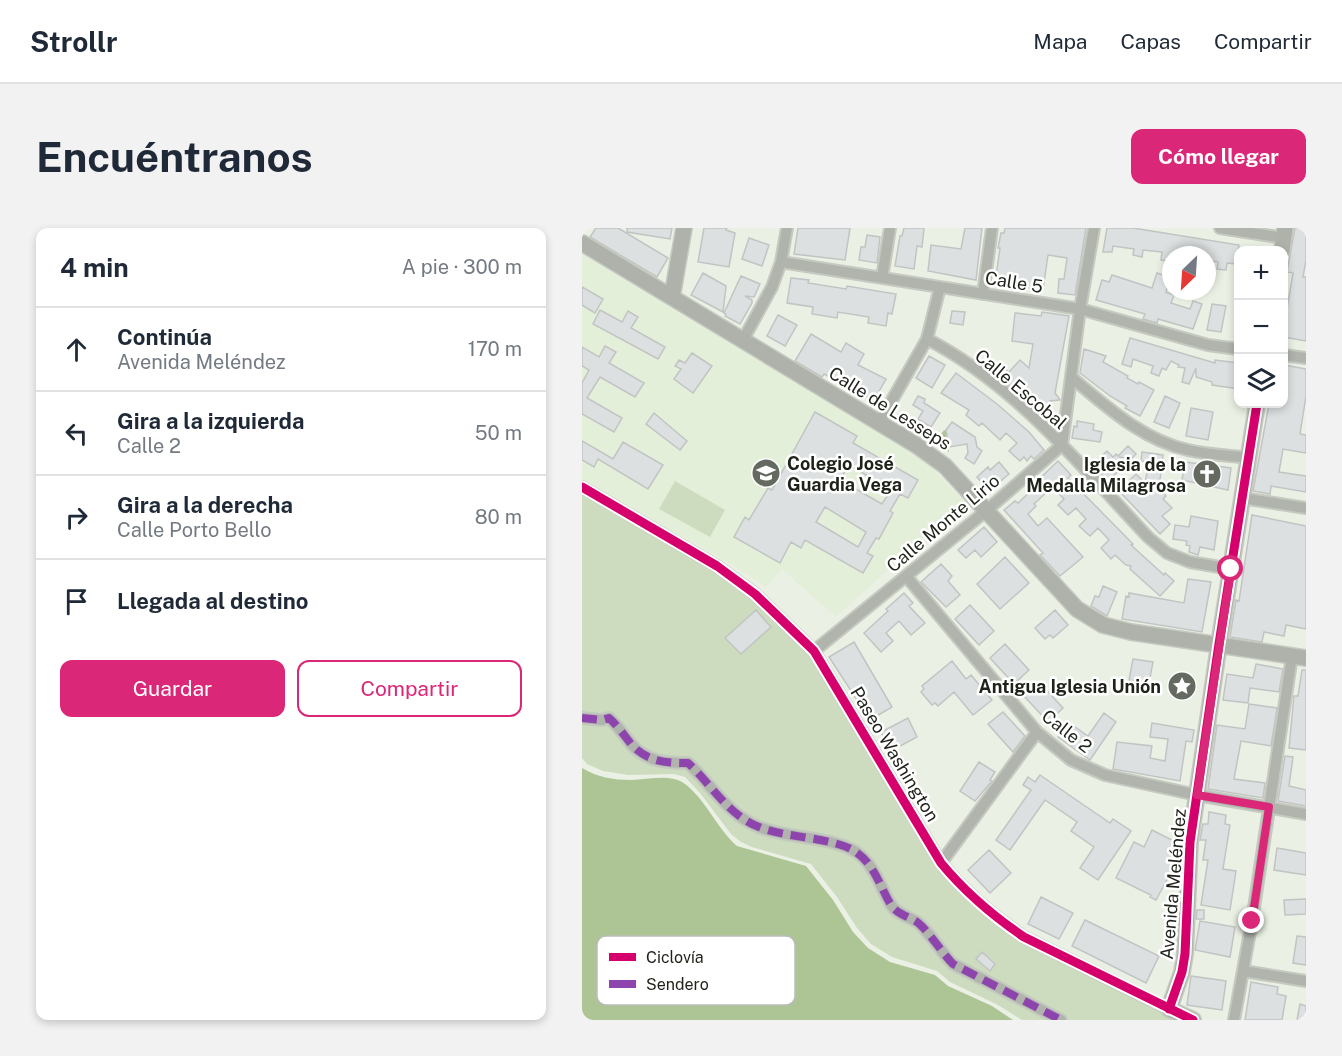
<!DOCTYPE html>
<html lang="es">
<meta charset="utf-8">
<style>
body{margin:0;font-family:"Public Sans",sans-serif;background:#f2f2f3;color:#1f2937}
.controls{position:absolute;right:18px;top:18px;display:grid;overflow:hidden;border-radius:12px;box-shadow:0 3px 9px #0003}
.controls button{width:54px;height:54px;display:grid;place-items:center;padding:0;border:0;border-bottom:2px solid #e0e1e3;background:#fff;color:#1f2937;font:30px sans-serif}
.compass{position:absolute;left:580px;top:18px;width:54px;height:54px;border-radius:50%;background:#fff;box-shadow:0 3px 9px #0003;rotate:205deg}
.stop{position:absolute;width:18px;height:18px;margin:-14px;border:4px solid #db2777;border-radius:50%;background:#fff}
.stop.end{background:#db2777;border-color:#fff;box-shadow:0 2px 6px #0008}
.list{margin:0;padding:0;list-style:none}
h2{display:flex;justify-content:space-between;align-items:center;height:78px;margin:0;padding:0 24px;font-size:26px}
h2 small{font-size:20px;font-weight:400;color:#747a83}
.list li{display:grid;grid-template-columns:39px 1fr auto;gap:18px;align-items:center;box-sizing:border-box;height:84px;padding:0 24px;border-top:2px solid #e0e1e3}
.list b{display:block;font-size:22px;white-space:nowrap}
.list p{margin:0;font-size:20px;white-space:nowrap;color:#747a83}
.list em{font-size:20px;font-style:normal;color:#747a83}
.actions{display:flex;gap:12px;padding:18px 24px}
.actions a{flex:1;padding:14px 0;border:2px solid #db2777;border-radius:12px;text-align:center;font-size:21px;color:#db2777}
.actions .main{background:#db2777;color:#fff}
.icon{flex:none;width:33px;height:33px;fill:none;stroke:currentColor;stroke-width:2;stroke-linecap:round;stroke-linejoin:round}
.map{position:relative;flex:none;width:724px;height:792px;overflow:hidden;border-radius:12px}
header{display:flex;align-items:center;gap:36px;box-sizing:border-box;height:84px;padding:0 30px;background:#fff;border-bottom:2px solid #e0e1e3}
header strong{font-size:28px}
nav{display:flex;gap:33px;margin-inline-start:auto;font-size:21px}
.intro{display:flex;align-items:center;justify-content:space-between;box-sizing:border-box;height:144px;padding:0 36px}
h1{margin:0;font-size:42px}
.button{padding:15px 27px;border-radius:12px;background:#db2777;color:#fff;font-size:21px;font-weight:700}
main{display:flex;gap:36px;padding:0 36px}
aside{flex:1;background:#fff;border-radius:12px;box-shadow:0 3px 9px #0003}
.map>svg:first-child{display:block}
</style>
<header>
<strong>Strollr</strong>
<nav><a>Mapa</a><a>Capas</a><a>Compartir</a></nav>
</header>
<div class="intro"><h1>Encuéntranos</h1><a class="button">Cómo llegar</a></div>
<main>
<aside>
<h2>4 min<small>A pie · 300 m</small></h2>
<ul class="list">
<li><svg class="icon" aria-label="ahead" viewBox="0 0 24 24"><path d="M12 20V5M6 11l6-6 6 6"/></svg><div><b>Continúa</b><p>Avenida Meléndez</p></div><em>170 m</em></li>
<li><svg class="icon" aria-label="left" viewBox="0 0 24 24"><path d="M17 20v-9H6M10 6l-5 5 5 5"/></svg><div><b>Gira a la izquierda</b><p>Calle 2</p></div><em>50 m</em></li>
<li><svg class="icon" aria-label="right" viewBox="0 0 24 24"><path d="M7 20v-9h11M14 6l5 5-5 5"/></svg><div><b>Gira a la derecha</b><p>Calle Porto Bello</p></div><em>80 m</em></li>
<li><svg class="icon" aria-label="arrive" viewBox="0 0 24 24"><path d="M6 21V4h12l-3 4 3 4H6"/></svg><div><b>Llegada al destino</b></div></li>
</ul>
<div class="actions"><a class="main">Guardar</a><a>Compartir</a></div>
</aside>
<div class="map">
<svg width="724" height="792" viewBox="0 0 724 792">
<rect width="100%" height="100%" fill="#eaf0e4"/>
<!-- built -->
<path fill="#e4efd9" d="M0,26l344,208 38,39 -128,116 -54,-48 -16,18 -42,-27 -142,-80z"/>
<!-- green -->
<path fill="#cddcbe" d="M93,253l50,29 -15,27 -51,-28z
M0,265l133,77 40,28 56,58 133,219 63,58 179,87h-164l-24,-15 -48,-23 -13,-11 -45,-14 -21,-13 -14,-16 -20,-31 -26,-33 -59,-17 -11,-5 -10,-8 -31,-41 -15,-16 -11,-3 -46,1 -25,-4 -16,-7 -5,-6z"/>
<!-- water -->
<path fill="#adc595" d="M362,202l2,1 3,21 -12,-7c-2,-10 4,-9 7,-15z
M0,540c15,9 31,12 49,12 16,0 37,-6 51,2 22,14 35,47 55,64l69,20 27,34 20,32 15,16 22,14 45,13 13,11 44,20 21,14h-431z"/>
<!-- building -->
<path fill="#dde0e0" stroke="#c1c4c3" stroke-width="1.5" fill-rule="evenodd" d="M14,0h22l50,30 -11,19 -67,-40z
M45,0h45l-2,11 -43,-7z
M122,0h23l-1,2 9,3 -6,34 -31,-5z
M216,0h52l-5,32 -51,-6z
M322,0h20l-2,19 -5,-1 -3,23 -19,-3 5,-30h2z
M383,0h17l-6,52 -48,-9 3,-26 30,4z
M423,0h81l-11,67 -17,-2 1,-14h5l3,-21 -19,-3 -5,35 -48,-7 5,-35h-2l3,-15h3z
M525,0h26l106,17 -3,19 -9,-1 -1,7 -9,-1 1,-7 -11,-2v-5h-36l-1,6 -9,-1 1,-8 -19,-2 -1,7 -9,-2 1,-6 -21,-3 -1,6h-9z
M713,0h11v32l-3,17h3v64l-22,-4v-11l9,-53 -6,-1z
M285,7l13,2 -3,26 -18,-3 2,-13h4z
M167,10l20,7 -7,21 -20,-7z
M121,45l23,13 -3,26 -32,-17z
M575,45l13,4 -4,15 8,3 -3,8 19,6 3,-8 9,3 -9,25 -35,-10 -1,4 -14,-4 2,-5 -49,-14 6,-20 7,2 3,-7 40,13z
M159,48l19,8 -6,13 -9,-1 7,4v3l-12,21 -15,-8 1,-2 -2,-1z
M209,50l18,2 -1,3 38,6 1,-3 49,8 -4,20 -4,-1 -2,13 -18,-3 1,-6 -31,-5 -1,6 -25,-4 1,-7 -26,-4z
M0,59l21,12 -8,14 -13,-8z
M630,76l14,2 -5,26 -14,-2z
M18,82l22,12 6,-11 10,6 -7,11 34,19 -7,12 -65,-35z
M370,83l13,1 -2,13 -13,-2z
M460,84l27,4 -14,77 5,7 -10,1 -3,15 -12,-7v-7l-15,-14 -3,4 -20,-17 7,-7 5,4 11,-12 9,8 4,-24 -21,-3 3,-28 26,3z
M196,87l19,10 -12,21 -18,-10z
M229,106l30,18 5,-9 18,11 -6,11 28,14 -12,21 -50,-26 -2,3 -27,-16z
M548,110l85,25v-3l24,3v26l-27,-4v-3l-16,-5v-9l-7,16 -7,-2 3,-14 -7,-1 1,-2 -8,-4 -5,9 -4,-2 -3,8 -8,-3 2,-7 -20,-7 -2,8 -9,-3z
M23,118l11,6 -7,11 35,20 -9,14 -35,-20 -13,21 35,20 -8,14 -32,-18v-31l7,-13 -7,-4v-19l17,10z
M502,121l22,7 -3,6 25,14 -1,2 11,6 1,-2 15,8 -14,26 -15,-8 2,-2 -17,-10 -30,-23z
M110,125l20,13 -19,27 -19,-14 7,-10 -6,-3 4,-6 6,3z
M347,128l16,9 -13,23 -16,-10z
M702,137l22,4v27l-6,38 6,1v18l-23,-4 -4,23 27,4v16l-35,-6 -1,8 -17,-3 16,-87h15z
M374,145l41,31 32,28 15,18 -10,9 -3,-3 -4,5 -3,-4 -4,4 -11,-10 8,-8 -11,-10 -6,7 -18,-17 -3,3 -13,-11 3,-5 -28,-17z
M336,168l7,3 -1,4 16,10 -9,14 -13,-8 5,-8 -10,-6z
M583,168l15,7 -11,25 -15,-6z
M609,180l22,4 -5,28 -22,-4z
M233,184l42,24 -4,7 65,37 -10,18 -8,-4 -10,17 3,2 -14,26 -3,-1 -9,15 6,3 -10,17 -58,-33 -4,8 -10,-6 -11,21 -46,-26 11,-20 4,3 19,-32 4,2zM267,237l42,25 -9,14 -42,-24zM243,279l41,25 -8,15 -42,-25z
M72,185l33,28 -7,9 -34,-26z
M495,193l17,3 -1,6 9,2 -2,10 -28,-4 2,-12 3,1z
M370,194l23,15 2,10 5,4 -8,13 -9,-6 3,-5 -1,-9 -18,3 -3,-17z
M0,213l31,18 10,-17 40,23 -15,24 -50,-30 -4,8 -12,-7z
M546,218l8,8 -5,5 -11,-2 6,7 -18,17 -16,-16 15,-14 6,6 3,-3 2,2z
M560,224l21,3 -4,33 7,8 -3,3 9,9 -10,8 8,8 -10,10 -41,-43 17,-17 9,9 4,-21 -8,-1z
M476,233l13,14 -3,3 65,66 -2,1 33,30 1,-2 9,8 -14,15 -30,-27 1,-3 -5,-1 -11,-10 -4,4 -10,-11 8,-8 -11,-12 -8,8 -11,-10 7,-7 -10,-11 -8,7 -10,-10 6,-6 -12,-12 -18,17 2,2 -8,8 10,12 9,-8 36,39 -23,19 -20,-21 3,-2 -39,-43 11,-9 3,2 18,-17 -2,-2z
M417,234l10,12 -20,17 -12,-14 11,-10 2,3z
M603,234l46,6 -3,22 -46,-10z
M670,287l54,11v103l-20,-4 -2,11 -20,-4 -2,10 -32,-5 6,-37 3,1z
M609,288l27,5 -4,29 -14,-3 -2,8 -9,-3 1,-6 -4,-1 1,-4 -14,-2 2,-14 14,2z
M402,299l13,15 -16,15 -6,-7 -9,8 -8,-8z
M423,329l24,26 -29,26 -23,-25z
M359,336l11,12 -4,5 12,14 -14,12 -25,-25z
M606,351l23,3 -9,50 -80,-13 4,-23 3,1v-4l55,10z
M521,358l14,6 -10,24 -16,-10 4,-10 4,1z
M322,365l9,10 -4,3 16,17 -14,12 -12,-14 -13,12 7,8 -12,11 -17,-19 24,-22 -2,-2z
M388,377l24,26 -15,14 -24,-26z
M174,382l15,17 -30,27 -16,-16z
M473,382l13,15 -15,13 -3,-3 -5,4 -10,-11z
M272,414l38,65 -22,13 -41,-63z
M423,416l24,26 -15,14 -24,-26z
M551,431l20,3 -4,21 -20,-3z
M370,433l14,18 5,-4 21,25 -19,15 -19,-23 -16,14 -3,-3 -3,2 -11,-13 3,-3 -2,-3z
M674,436l27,5 -4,23 -29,-4 -2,15 -25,-3 4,-26 26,4z
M720,442h4v80l-17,-2 5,-52h4z
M457,454l24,26 -15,14 -24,-26z
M667,476l28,4 -6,38 -30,-5 -7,38 31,4 -2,15 -55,-9 9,-64 28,4z
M421,484l22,24 -12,16 -25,-28z
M522,485l12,9 -26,38 -32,-23 10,-15 20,14z
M326,490l9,19 -26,14 -10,-19z
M570,495l42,7 -2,12 -6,-1 -6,40 -67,-12 4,-27 35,4 -2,12 15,3 3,-22 -18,-2z
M703,528l8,1 -4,29 17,4v16l-28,-5z
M397,534l16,10 -5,8 2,1 -17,20 -15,-10z
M458,547l70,48 3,-4 18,12 -33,49 -18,-12 14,-21 -23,-16 6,-9 -32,-22 -35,50 -14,-10 35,-50 -8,-5 5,-8 7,5z
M627,584l17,3 -1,9 5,1 -7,44 13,2 -6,39 -29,-5 7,-45h-5l3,-20h-6l3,-16h5z
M570,602l28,14 -7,18 3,1 -20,37 -6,-3 1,-2 -35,-17 18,-36 10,5z
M695,620l29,5v22l-32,-5z
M407,622l22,23 -21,20 -22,-23z
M459,669l32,16 -14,26 -31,-15z
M724,671v15l-21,1 -1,-15z
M615,682h7v9h-8z
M503,692l74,36 -13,27 -74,-37z
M618,693l35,6 -5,30 -35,-7z
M715,708l9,1v28l-13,-2z
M400,724l13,12 -5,7 -14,-12z
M609,748l35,5 -4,29 -35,-5z
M669,754l27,5 -1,7 9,2 -4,24h-37z
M718,776l6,2v14h-9z"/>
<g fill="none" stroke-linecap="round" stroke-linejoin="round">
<!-- street casing -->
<g stroke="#c5cac0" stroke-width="14">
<path id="street" d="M638,0l64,10
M199,34l299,47 128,36 30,4
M300,50l8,-50
M401,66l9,-66
M345,111c89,46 154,127 221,198l19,16 23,9 41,7
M161,112l29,-53 9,-25 6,-34
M702,127l22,3
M489,149c35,29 71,63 117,73 20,5 41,5 61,8
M297,195l48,-84 13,-52
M0,259l135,79 38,28 59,57 127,212c24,29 52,53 83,74l145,72
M660,270l64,10
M324,348l131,156 34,28 34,15 92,20 109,19
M232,423l173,-141 75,-65 18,-136 14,-81
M0,490l20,2 7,-2c9,8 15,17 22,26 16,18 35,19 57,19 23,21 41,53 71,64 26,11 75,10 97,25 19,13 24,35 35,53 6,9 18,12 26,17 10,7 25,31 36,42l108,56
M359,635l96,-131
M661,743l63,10
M652,792l18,-99 40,-265"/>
</g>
<!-- secondary casing -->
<g stroke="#c5cac0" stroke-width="18">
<path id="secondary" d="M0,15l334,202 29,21 132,143 26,16 28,7 175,26
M700,22l3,-22
M90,69l12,-69
M611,792l-24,-11 13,-37 3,-18 5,-112 29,-198 38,-240"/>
</g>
<!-- street -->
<use href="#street" stroke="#b0b4ad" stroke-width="10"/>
<!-- secondary -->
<use href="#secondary" stroke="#aeb2ab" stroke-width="15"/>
<!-- quiet -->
<path stroke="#8e44ad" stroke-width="8" stroke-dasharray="15 8" stroke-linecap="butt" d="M0,490l20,2 7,-2c9,8 15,17 22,26 16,18 35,19 57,19 23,21 41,53 71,64 26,11 75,10 97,25 19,13 24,35 35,53 6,9 18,12 26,17 10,7 25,31 36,42l108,56"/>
<!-- cycleway casing -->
<g stroke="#fff" stroke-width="13">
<path id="cycleway" d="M0,259l135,79 38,28 59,57 127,212c24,29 52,53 83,74l169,83
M587,781l13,-37 3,-18 5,-112 29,-198 38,-240"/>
</g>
<!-- cycleway -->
<use href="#cycleway" stroke="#d6006c" stroke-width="9"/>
</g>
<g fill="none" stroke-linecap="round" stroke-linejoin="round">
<!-- route -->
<path stroke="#db2777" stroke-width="8" d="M649,341l-34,226 72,12 -17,114"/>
</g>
<!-- icons -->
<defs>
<g id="school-disc" transform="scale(1.5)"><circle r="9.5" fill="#656a60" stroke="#fff"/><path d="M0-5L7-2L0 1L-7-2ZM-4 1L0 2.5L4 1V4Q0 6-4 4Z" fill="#fff"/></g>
<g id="church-disc" transform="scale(1.5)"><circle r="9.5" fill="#656a60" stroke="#fff"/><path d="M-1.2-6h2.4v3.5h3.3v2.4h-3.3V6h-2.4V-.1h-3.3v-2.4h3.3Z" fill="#fff"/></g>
<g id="sight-disc" transform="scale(1.5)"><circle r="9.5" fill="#656a60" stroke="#fff"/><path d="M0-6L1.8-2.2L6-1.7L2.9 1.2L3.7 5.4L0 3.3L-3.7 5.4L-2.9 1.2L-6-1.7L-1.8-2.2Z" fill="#fff"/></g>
</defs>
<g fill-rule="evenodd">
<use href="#school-disc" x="184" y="245"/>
<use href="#church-disc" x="625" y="246"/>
<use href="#sight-disc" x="600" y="458"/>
</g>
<g text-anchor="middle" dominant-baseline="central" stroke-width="5" stroke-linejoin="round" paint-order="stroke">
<!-- street labels -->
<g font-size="18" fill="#1e2219" stroke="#fff">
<text transform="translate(432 54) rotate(9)">Calle 5</text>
<text transform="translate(439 161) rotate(40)">Calle Escobal</text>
<text transform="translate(308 180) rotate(32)">Calle de Lesseps</text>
<text transform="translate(361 295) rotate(-40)">Calle Monte Lirio</text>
<text transform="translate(485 503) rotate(38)">Calle 2</text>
<text transform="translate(313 526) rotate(59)">Paseo Washington</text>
<text transform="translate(591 656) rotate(-85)">Avenida Meléndez</text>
</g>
<!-- poi labels -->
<g font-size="18" font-weight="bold" fill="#1e2219" stroke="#fff" text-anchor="end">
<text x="205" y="235" text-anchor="start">Colegio José<tspan x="205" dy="21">Guardia Vega</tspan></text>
<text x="604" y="236">Iglesia de la<tspan x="604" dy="21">Medalla Milagrosa</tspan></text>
<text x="579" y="458">Antigua Iglesia Unión</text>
</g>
</g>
<!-- legend -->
<rect x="15" y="708" width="198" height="69" rx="9" fill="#fff" stroke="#bcbdba" stroke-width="1.5"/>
<rect x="27" y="725" width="27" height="8" fill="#d6006c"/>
<rect x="27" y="752" width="27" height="8" fill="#8e44ad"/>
<g font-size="16" fill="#1e2219">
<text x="64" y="735">Ciclovía</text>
<text x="64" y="762">Sendero</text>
</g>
</svg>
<div class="controls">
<button>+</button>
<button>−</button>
<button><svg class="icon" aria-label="layers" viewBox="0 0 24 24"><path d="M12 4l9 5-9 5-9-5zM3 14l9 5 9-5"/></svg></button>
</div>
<svg class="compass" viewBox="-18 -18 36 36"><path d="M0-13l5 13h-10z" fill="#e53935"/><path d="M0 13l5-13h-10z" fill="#747a83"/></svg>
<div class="stop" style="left:649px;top:341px"></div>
<div class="stop end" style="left:670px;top:693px"></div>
</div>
</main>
